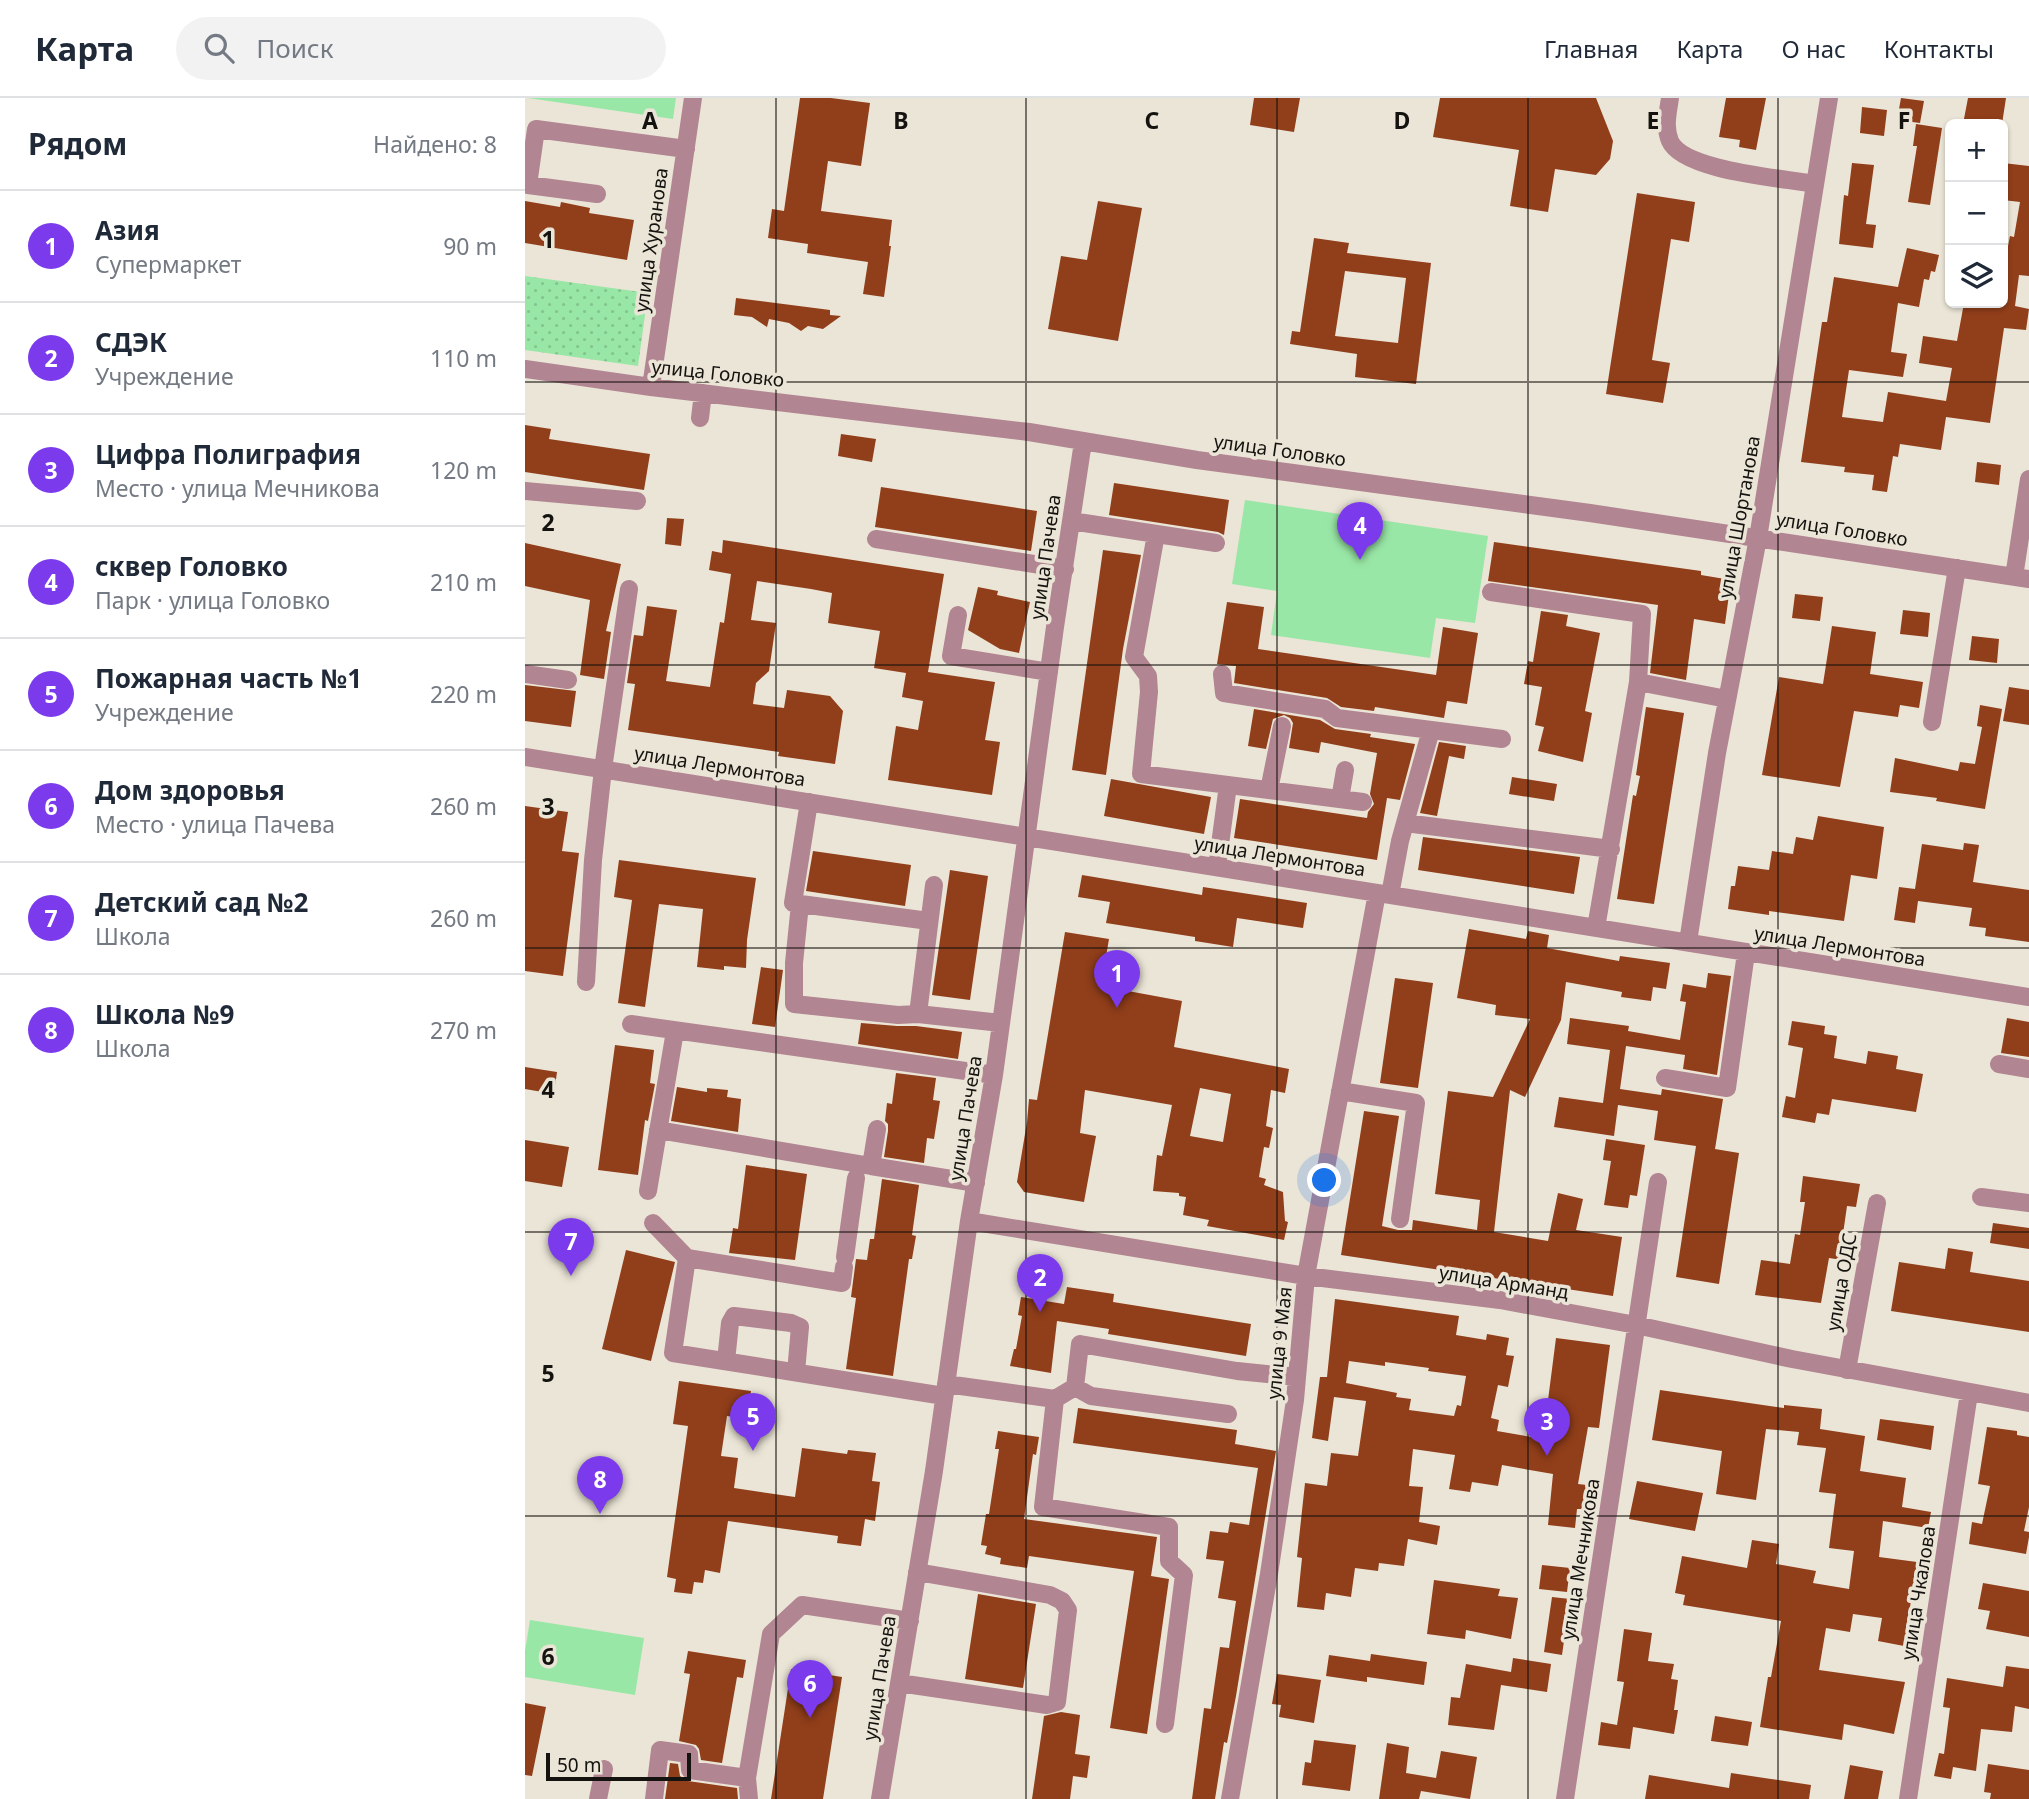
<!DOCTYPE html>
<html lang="ru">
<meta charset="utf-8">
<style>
body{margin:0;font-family:"Noto Sans",sans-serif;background:#f2f2f3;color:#1f2937}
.controls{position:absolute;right:21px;top:21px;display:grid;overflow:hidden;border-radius:10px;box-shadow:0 2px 5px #0004}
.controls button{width:63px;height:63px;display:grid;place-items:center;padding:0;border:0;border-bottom:2px solid #e0e1e3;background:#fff;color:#1f2937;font:35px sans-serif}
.scale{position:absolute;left:21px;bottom:18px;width:145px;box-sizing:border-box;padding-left:7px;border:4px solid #15130f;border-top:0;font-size:19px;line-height:24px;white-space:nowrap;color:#15130f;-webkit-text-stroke:5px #ebe5d7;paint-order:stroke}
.you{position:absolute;left:800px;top:1083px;width:24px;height:24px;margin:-18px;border:5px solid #fff;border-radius:50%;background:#1a73e8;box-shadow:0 0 0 10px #1a73e833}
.badge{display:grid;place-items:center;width:46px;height:46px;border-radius:50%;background:#7c3aed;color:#fff;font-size:23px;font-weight:700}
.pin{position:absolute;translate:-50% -58px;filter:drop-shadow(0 2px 4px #0008)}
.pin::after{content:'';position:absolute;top:37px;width:24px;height:21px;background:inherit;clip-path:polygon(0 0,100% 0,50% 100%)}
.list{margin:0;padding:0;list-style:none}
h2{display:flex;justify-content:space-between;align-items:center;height:91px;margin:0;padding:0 28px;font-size:30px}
h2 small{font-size:23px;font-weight:400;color:#747a83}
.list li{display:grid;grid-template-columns:46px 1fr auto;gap:21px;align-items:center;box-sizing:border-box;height:112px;padding:0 28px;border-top:2px solid #e0e1e3}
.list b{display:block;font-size:26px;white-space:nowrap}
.list p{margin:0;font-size:23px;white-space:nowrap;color:#747a83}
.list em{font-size:23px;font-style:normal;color:#747a83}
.icon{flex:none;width:38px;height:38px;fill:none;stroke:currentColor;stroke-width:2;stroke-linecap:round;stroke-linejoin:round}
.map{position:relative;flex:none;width:1504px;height:1701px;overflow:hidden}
header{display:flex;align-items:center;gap:42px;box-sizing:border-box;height:98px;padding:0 35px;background:#fff;border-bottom:2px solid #e0e1e3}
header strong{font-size:33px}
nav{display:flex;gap:38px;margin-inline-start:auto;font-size:24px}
.search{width:490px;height:63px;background:#f2f2f3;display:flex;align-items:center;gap:18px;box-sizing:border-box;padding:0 24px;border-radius:38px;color:#747a83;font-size:26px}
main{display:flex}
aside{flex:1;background:#fff}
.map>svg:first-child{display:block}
</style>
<header>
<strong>Карта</strong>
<div class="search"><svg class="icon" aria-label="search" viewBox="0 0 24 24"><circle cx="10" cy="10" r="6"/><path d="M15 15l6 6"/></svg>Поиск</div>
<nav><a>Главная</a><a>Карта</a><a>О нас</a><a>Контакты</a></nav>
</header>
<main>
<aside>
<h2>Рядом<small>Найдено: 8</small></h2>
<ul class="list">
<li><span class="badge">1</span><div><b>Азия</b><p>Супермаркет</p></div><em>90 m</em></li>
<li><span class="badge">2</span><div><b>СДЭК</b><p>Учреждение</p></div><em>110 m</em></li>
<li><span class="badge">3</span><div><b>Цифра Полиграфия</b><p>Место · улица Мечникова</p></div><em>120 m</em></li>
<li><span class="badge">4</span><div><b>сквер Головко</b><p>Парк · улица Головко</p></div><em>210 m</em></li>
<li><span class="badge">5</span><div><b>Пожарная часть №1</b><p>Учреждение</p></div><em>220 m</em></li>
<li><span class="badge">6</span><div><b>Дом здоровья</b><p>Место · улица Пачева</p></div><em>260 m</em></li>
<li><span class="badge">7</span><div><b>Детский сад №2</b><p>Школа</p></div><em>260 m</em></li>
<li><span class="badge">8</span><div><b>Школа №9</b><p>Школа</p></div><em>270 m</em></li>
</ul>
</aside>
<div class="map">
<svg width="1504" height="1701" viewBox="0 0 1504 1701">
<defs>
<pattern id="grass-dots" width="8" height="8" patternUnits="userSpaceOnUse" patternTransform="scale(1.75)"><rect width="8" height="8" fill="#99e7a6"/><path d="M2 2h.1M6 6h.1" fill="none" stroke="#83c58e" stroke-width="1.8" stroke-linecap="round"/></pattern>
</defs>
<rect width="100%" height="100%" fill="#ebe5d7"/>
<!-- grass -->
<path fill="url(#grass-dots)" d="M0,178l123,17 -10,73 -113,-16z"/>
<!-- park -->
<path fill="#99e7a6" d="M3,0h148l-3,21z
M720,402l243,36 -13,87 -39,-5 -6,40 -159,-23 6,-44 -45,-7z
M5,1522l114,18 -9,57 -110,-18v-26z"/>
<!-- building -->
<path fill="#913e1a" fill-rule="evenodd" d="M275,0h31l39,5 -9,63 -33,-5 -7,50 71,9 -3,26h2l-7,51 -21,-3 5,-32 -61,-9 1,-9 -40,-6 4,-29 12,2z
M729,0h46l-6,34 -44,-7z
M915,0h156l17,43 -3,18 -14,16 -41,-6 -7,43 -38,-6 9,-56 -86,-13z
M1201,0h40l-10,52 -17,-3 1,-7 -21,-3z
M1376,0l23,3 -4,22 -23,-3z
M1443,0h38l-4,26h-39z
M1337,9l25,3 -3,26 -24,-3z
M1391,26l26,4 -12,77 -22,-3 9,-56h-4z
M1327,65l22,2 -8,59 10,1 -3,23 -34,-4 5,-49 4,1z
M1478,65l26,3v110l-10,-1 -4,31 14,3 -3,21 -22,-2 -14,95 -44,-6 -5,33 -41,-6 -2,13 -5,-1 -6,36 -15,-2 2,-15 -30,-3 1,-5 -44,-5 21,-140h5l7,-45 64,10 9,-39 32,7 -4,17 -4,-1 -2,9 -5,-1 -5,28 -21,-4 -7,49 16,2 -4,23 -54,-7 -7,47 41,5 5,-30 58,9 6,-33 -33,-5 4,-27 34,5 7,-38 39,1v-59l5,1 2,-10 4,1 6,-35 -17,-2 2,-17h-2z
M1112,95l58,9 -6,40 -18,-3 -19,121 18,3 -7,40 -57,-9z
M0,103l35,6 1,-5 29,6 -1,5 45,7 -7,40 -102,-17z
M573,103l44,7 -24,133 -70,-12 13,-73 26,4z
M789,140l35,5 -2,10 84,10 -15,121 -61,-7 2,-23 -67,-10 2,-13 8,1zM820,173l61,7 -8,65 -63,-7z
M211,200l94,12v5l11,1 -18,13 -15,-3 -7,5 -12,-8 -20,-4 -2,8 -15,-10 -18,-2z
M0,327l26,4 -2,10 101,15 -6,36 -119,-18z
M316,336l35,5 -4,23 -34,-6z
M1452,364l24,3 -2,20 -24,-3z
M589,385l115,17 -5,35 -6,-3 -109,-17z
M356,389l156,24 -6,40 -156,-24z
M142,420l17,1 -3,27 -16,-2z
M198,442l221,34 -16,98 67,10 -10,58 15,2 -8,53 -104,-15 8,-54 22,4 5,-29 -21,-4 4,-24 -32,-5 6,-37 -52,-8 4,-30 -21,-4 -54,-8 -6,39 25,3 -7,48 -13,12 -3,21 31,4 3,-18 43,6 13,15 -8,53 -57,-8 1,-4 -151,-22 7,-46 -8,-1 7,-48 9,1 4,-30 30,4 -11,71 44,6 10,-65 4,1 7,-49 -22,-4 3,-19 10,2z
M969,444l207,29v4l30,5 -6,44 -31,-5 -8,61 -36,-7 8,-68 -170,-24z
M0,445l96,21 -15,67 5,1 -7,47 -24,-4 10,-75 -65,-14z
M578,452l38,5 -18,94 -17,126 -34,-5z
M453,489l20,4 -1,4 33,7 -11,51 -19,-4 -32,-19z
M1270,496l28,3 -3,24 -28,-3z
M702,504l37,5 -6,42 178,26 7,-48 35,6 -11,71 -20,-3 -3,17 -69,-11 -1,4 -33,-4 -14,-9 -93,-15 2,-17 -19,-2z
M1378,512l27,3 -2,24 -28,-3z
M1016,513l27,4 -2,11 34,7 -15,78 7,2 -9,49 -45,-11 6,-24 -9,-2 7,-38 -18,-3 4,-23 5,1z
M1307,528l44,6 -6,42 53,8 -4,26 -19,-3 -2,12 -44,-6 -14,76 -78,-12 17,-98 44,7z
M1447,538l27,3 -2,24 -28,-3z
M0,587l51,6 -5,36 -46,-6z
M1484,589l20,3v35l-26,-4z
M1455,607l22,4 -17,100 -49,-8 1,-3 -47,-6 5,-34 63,13 2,-9 15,2 7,-37 -5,-1z
M1121,609l38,6 -30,191 -37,-5 16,-104 3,1 4,-20 -4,-1z
M729,611l66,11 15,9 36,5 -1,3 45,7 -15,56 -13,-2 -10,62 -143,-22 6,-39 127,19 1,-6 6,-8 -4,-10 7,-41 -56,-11 -2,11 -30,-5 4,-25 -3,-5 -6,-3 -11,4 -7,30 -18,-3z
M914,644l27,4 -2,13 -15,-3 -12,60 -17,-3z
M987,679l45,7 -3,17 -45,-7z
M586,681l100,18 -7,37 -100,-18z
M0,708l43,6 -6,39 17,2 -16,123 -38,-5z
M1293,718l66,11 -7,52 -26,-4 -7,46 -75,-10v4l-41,-6 3,-23h4l3,-20 31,4 3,-19 21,3 3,-17 17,3z
M898,739l157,20 -6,37 -156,-24z
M1439,745l15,2 -6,37 56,8v52l-44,-6 1,-8 -17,-2 3,-18 -54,-7 -3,22 -21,-3 5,-33 16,2 7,-45 41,6z
M288,753l98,14 -6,41 -99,-15z
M94,762l137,18 -9,62 -1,28 -22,-2v4l-27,-3 6,-58 -44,-5 -14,103 -27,-4 14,-103 -18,-3z
M425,772l38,6 -18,124 -38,-5z
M557,777l120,20 1,-8 104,16 -4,25 -66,-10 -4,29 -38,-6v-4l-89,-14 4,-21 -32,-5z
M944,831l57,10 2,-8 21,4 -2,13 72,13 1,-5 50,7 -4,26 -13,-2 -2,14 -30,-4 1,-5 -56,-10 -5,38 -36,77 -15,-7 -16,142 54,9 10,-48 25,6 -7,31 46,7 -9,59 -272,-41 23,-144 35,5 -17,110 16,4h14l1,-10 64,10 3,-30 -45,-6 13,-103 45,6 37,-78 -35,-4 1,-10 -39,-7z
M540,834l44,7 -8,47 81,15 -8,46 115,22 -4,24 -14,-3 -5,36 7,2 -4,20 -5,-1 -5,30 7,2 -2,6 19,7 2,29 3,1 -4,18 -77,-14 2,-6 -26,-5 3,-18 -7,-1v-3l-26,-2 4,-36 5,1 10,-51 -87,-15 -5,43 16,3 -12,66 -60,-10 -7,-10 10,-60 2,-23 8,1zM675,990l31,6 -8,48 -33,-6z
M236,869l22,3 -8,57 -23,-3z
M1183,875l23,3 -14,99 -34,-6 2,-14 -59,-9 -6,43 41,6 1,-6 61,10 -8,50 24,4 -20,131 -43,-7 20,-131 -42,-6 4,-29 -40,-6 -4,31 -60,-9 5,-30 44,6 7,-53 -43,-6 3,-26 59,8 -1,5 52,9 6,-38 -6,-1 3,-17 23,4z
M870,880l38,5 -15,105 -38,-5z
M1482,920l22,4v35l-28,-4z
M1267,923l33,5 -1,8 13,2 -3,22 32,6 2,-13 30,5 -2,13 27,5 -7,38 -84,-13 -3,16 -12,-2 -2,10 -33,-6 4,-21 9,2 8,-50 -15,-3z
M336,925l36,3h19l46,6 -4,27 -100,-15z
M90,947l39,5 -4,33 5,1 -7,37 -3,-1 -7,55 -40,-5z
M0,969l32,5 -3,22 -29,-5z
M371,975l40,5 -3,22 7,1 -6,38 -7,-1 -3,25 -40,-6 4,-26v-7l-3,-3 2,-18 5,1z
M152,989l30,5v-4l21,2 -1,7 14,2 -3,33 -67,-11z
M1081,1041l39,6 -8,51 -7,-1 -2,13 -24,-3 7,-44 -8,-1z
M0,1042l44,7 -7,40 -37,-6z
M221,1067l61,9 -12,86 -66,-7 4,-25 5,1z
M1278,1078l57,8 -4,23 -9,-1 -5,35 9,2 -3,18 -19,-3 -8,45 -66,-8 6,-35 29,4 5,-30 5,1 5,-33h-5z
M357,1081l37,6 -7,50 4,1 -4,23h-3l-16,117 -47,-7 10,-71 -5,-1 5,-38 11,1 3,-21h4z
M1468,1125l36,5v21l-39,-6z
M1423,1150l25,4 -3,20 59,9v51l-138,-21 8,-49 46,7z
M101,1152l49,12 -24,99 -49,-12z
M542,1189l47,7 -1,8 138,22 -5,32 -138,-22 1,-5 -52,-8 -6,52 -41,-7 4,-17h2l6,-33 -4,-1 3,-18 43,7z
M810,1201l124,17 -3,19 30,5 1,-6 22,4 -3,17 8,1 -6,31 -10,-2 -7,33 8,2 -2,11 46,8 13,-101 54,7 -11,83 -11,-1 -10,57 9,1 -3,24h-7l-2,19 -27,-3 5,-51 -51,-9 -4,21 -26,-4 -2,10 -21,-3 6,-34 -42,-6 -4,37 14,1 -4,35 21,4 -3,19 -29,-6 -4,27 -25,-3 -1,8 -23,-3 -4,29 -25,-4 -2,17 -27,-3 5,-49 -5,-1 8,-74 22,3 4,-33 27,3 8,-55 -32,-4 -6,44 -16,-3 8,-61h7zM824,1263l36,5v-4l44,6 -1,3 38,5 -5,30 -4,-1 -3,11 -45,-6 2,-11 -15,-2 1,-4 -51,-10z
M154,1283l72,10 -4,28 -20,-3 -6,40 17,2 -4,30 61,9 7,-49 45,6 1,-4 28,3 -4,28 8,1 -5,39 -10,-2 -4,27 -24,-3 1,-7 -110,-15 -8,52 -15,-3 -2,13 -9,-1 -2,12 -18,-2 2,-13 -9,-2 21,-151 -15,-2z
M1135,1292l124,18v-3l38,4 -2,20 45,7 -5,35 46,7 -4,29 29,5 -3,16 -45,-7 -4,36 38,5 -13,84 -26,-5 4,-23 -29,-4 -3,18 -24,-4 -7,42 86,12 -11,52 -50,-10 -2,16 -82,-13 8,-50h3l10,-56 -98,-16 2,-10 -10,-2 7,-37 65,12 5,-28 27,4 -3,20 40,7 -3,12 36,6 5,-38 -25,-3 7,-54 -17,-2 7,-44 -29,-3 2,-13 -33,-3 -10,71 -40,-6 6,-43 -70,-11z
M553,1310l159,22 -2,14 41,7 -40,245 -9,47 -3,-1 -9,57h-23l12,-91 7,1 9,-62 9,1 7,-47 -18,-3 6,-37 -18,-2 4,-28 18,2 2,-11 19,3 9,-57 -185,-25z
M1355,1321l54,7 -3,24 -54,-10z
M1462,1329l30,4v4l12,2v70l-5,24 5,1v5l-3,17 -57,-10 3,-22 10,2 8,-38 -12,-2z
M473,1333l41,6 -3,18 -3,-1 -9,65 133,18 -6,39 18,3 -22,155 -37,-6 24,-157 -105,-15 -2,12 -27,-4 1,-6 -16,-4 2,-8 -6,-1 5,-31h3l10,-65h-4z
M1112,1383l66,12 -8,38 -66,-12z
M1017,1467l28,3 -3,24 -28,-3z
M909,1482l66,9 -2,7 20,2 -7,41 -45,-9 -1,9 -38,-5z
M1458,1485l46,8v46l-43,-8 4,-18 -12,-2z
M453,1496l58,10 -13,84 -58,-9z
M1027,1499l18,2 -8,56 -18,-3z
M1099,1531l28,4 -4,28 26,3 -3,15 7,1 -4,30h4l-4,24 -41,-7 -3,22 -32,-4 3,-23 16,3 7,-43 -7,-1z
M163,1553l58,9 -3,18 -6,-1 -15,86 -21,-3 -2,-11 -3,-4 -17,-4 11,-67 -6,-1z
M846,1556l56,8 -3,23 -57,-8v5l-41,-6 3,-21 41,6z
M988,1560l38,6 -4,28 -46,-7 -7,45 -46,-5 3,-28 9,1 6,-34 45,8z
M1481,1568l23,3v40l-14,-3 -3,26 -31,-3 -5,42 -23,-4 -2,12 -17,-3 5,-23 5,1 6,-46 -7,-1 4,-29 56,9z
M266,1571l51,8 -19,122h-52z
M752,1576l44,6 -7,43 -35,-6 2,-12 -9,-1z
M0,1605l21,4 -14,69 -7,-1z
M536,1614l19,3 -5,39 15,2 -3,22 -14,-2 -3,23h-38l12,-83z
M1190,1618l37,6 -4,24 -37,-5z
M789,1642l42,5 -6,46 -48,-6 3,-23 6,1z
M862,1645l22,4 -3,26 30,5 5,-27 36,6 -7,42 -49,-8 -2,8h-40z
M145,1665l8,1 2,12 8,5 49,7 1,11h-73z
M1463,1666l41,6v29h-39l1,-6 -7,-1z
M1325,1667l33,6 -5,28h-34z
M1206,1675l80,12 -2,14h-164l4,-24 80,13z"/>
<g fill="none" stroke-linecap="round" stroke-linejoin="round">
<!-- minor -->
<path stroke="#b18591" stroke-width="18" d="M1145,0c-2,14 -6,29 0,43 13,30 113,37 144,43
M72,96l-69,-9 8,-56 150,20
M0,271l126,18 378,45 168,28 393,53 439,66
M126,289l42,-289
M175,320l3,-25
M0,393l112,10
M546,423l145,22
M631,436l-22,123 14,19 1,16 -8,82 222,28
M351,441l189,30
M1489,479l15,-98
M966,494l151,22 -4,68
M433,517l-7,41 98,16
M0,576l43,6
M697,576l2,19 101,16 12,9 165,21
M1407,624l25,-154
M0,659l1504,240
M744,692l13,-64
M815,701l5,-29
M284,704l-16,101 136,18
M880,725l206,26
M692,769l11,-82
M409,787l-16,129 83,9
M865,797l10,-54 31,-111
M275,806l-6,59v41l104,11 20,-1
M1071,830l42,-246 89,17
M1163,844l29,-189 41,-215 71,-440
M61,884l7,-122 10,-91 26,-180
M106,926l363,51
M1474,966l30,5
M1140,980l62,10 19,-135
M815,993l76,12 -16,116
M352,1031l-6,37 105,17
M133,1032l213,36
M123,1093l27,-160
M1456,1099l48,6
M444,1123l337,55 194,24 136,25 156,34 237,44
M128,1125l34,35 -14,95 271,43
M320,1159l11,-79
M162,1160l155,25 2,-16
M201,1263l4,-38 4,-7 57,7 9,4 -4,45
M1322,1272l30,-167
M421,1286l109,15 20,-12 16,9 137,18
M550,1289l5,-43 157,27 60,6
M530,1301l-12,108 126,20v34l15,14 -19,149
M374,1585l148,22 10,-3 11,-92 -6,-9 -12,-6 -133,-23
M73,1701l6,-30
M129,1701l6,-49 29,4 1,16 57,8
M224,1701l-2,-21 24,-144 31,-29 108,16
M355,1701l54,-328 35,-250 25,-146 61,-448 28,-185
M705,1701l39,-225 26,-174 11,-124 71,-383
M1040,1701l93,-617
M1383,1701l61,-406"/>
</g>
<!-- grid -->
<path fill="none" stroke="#15130f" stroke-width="2" stroke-opacity="0.55" d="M251,0v1701M501,0v1701M752,0v1701M1003,0v1701M1253,0v1701M0,284h1504M0,567h1504M0,850h1504M0,1134h1504M0,1418h1504"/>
<g text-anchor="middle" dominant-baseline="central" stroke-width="7" stroke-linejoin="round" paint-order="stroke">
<!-- street labels -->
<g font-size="19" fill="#15130f" stroke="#ebe5d7">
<text transform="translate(126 142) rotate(-82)">улица Хуранова</text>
<text transform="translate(193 275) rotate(6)">улица Головко</text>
<text transform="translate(755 352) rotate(8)">улица Головко</text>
<text transform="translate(1214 419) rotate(-80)">улица Шортанова</text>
<text transform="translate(1317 431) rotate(9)">улица Головко</text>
<text transform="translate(520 459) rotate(-82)">улица Пачева</text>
<text transform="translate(195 668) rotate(9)">улица Лермонтова</text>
<text transform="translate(755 758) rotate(9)">улица Лермонтова</text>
<text transform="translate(1315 848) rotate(9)">улица Лермонтова</text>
<text transform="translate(440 1020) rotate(-81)">улица Пачева</text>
<text transform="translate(979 1184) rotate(9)">улица Арманд</text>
<text transform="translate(1316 1184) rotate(-80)">улица ОДС</text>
<text transform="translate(754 1245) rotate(-84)">улица 9 Мая</text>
<text transform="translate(1055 1461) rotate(-81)">улица Мечникова</text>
<text transform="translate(1393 1495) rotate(-81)">улица Чкалова</text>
<text transform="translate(354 1580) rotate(-81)">улица Пачева</text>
</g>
</g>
<g font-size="23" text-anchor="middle" font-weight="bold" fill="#15130f" stroke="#ebe5d7" stroke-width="7" stroke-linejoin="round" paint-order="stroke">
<text x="125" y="31">A</text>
<text x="376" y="31">B</text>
<text x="627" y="31">C</text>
<text x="877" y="31">D</text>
<text x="1128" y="31">E</text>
<text x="1379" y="31">F</text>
<text x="23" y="150">1</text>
<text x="23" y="433">2</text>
<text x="23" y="717">3</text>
<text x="23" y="1000">4</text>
<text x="23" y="1284">5</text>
<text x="23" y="1567">6</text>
</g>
</svg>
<div class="controls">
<button>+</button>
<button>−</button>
<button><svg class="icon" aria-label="layers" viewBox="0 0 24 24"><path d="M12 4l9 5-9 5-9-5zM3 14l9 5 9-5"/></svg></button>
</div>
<div class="scale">50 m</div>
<div class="you"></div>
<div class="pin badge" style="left:592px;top:910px">1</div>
<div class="pin badge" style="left:515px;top:1214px">2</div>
<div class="pin badge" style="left:1022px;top:1358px">3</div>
<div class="pin badge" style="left:835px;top:462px">4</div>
<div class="pin badge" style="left:228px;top:1353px">5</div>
<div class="pin badge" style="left:285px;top:1620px">6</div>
<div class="pin badge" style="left:46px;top:1178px">7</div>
<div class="pin badge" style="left:75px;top:1416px">8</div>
</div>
</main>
